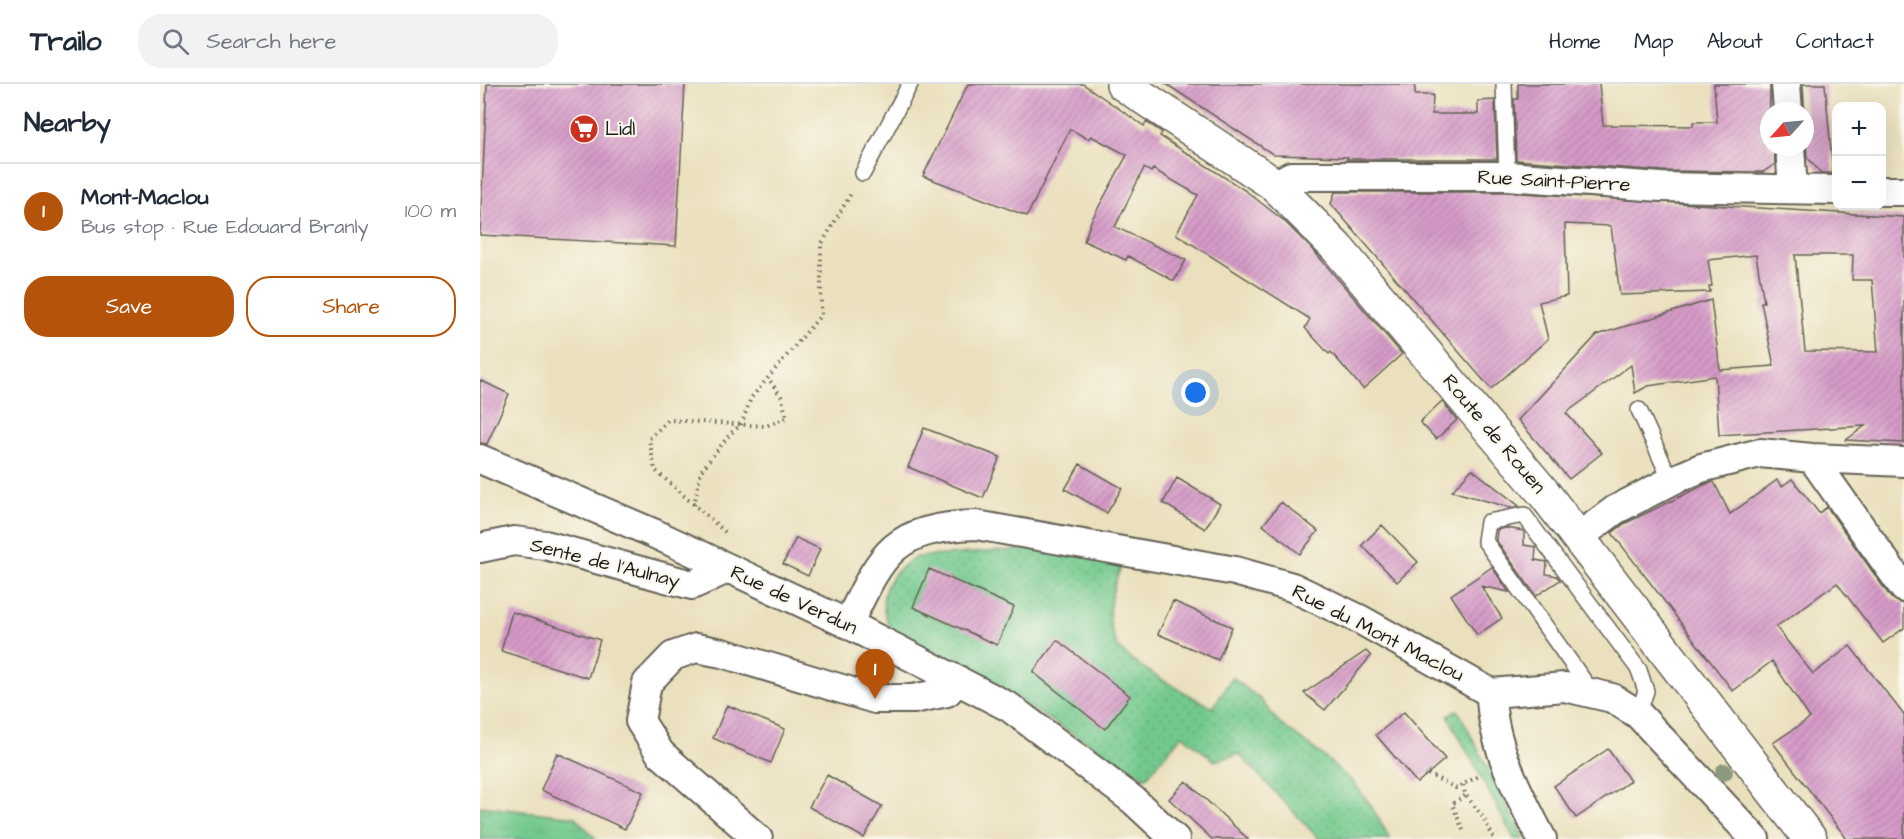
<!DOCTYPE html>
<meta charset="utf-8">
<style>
body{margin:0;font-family:"Architects Daughter",sans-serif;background:#f2f2f3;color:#1f2937}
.controls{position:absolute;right:18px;top:18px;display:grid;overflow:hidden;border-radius:12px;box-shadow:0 6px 24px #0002}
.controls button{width:54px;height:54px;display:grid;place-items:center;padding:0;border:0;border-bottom:2px solid #e0e1e3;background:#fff;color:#1f2937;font:30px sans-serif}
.compass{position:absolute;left:1280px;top:18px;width:54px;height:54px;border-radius:50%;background:#fff;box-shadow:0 6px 24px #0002;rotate:243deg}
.you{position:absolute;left:716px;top:309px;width:21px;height:21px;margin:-15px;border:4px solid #fff;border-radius:50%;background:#1a73e8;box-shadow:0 0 0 9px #1a73e833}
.badge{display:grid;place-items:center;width:39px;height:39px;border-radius:50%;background:#b45309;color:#fff;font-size:20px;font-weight:700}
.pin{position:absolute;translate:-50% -50px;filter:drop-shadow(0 2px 3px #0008)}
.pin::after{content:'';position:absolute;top:32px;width:21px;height:18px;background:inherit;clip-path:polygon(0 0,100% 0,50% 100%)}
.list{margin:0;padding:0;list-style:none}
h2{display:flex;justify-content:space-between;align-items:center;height:78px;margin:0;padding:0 24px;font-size:26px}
h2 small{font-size:20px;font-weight:400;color:#747a83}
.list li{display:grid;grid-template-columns:39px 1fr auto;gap:18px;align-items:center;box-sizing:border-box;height:96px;padding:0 24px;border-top:2px solid #e0e1e3}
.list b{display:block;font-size:22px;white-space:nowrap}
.list p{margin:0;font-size:20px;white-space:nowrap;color:#747a83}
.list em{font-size:20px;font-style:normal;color:#747a83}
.actions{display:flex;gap:12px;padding:18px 24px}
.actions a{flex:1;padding:14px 0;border:2px solid #b45309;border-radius:24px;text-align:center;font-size:21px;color:#b45309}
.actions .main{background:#b45309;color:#fff}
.icon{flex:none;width:33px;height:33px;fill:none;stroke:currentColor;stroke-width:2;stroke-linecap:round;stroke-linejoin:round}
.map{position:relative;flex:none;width:1424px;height:755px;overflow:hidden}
header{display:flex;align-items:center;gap:36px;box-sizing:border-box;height:84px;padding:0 30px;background:#fff;border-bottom:2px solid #e0e1e3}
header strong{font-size:28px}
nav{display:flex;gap:33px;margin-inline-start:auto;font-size:21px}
.search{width:420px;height:54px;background:#f2f2f3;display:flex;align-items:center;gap:15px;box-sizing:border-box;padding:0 21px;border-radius:24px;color:#747a83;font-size:22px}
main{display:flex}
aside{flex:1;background:#fff}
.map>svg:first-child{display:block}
</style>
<header>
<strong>Trailo</strong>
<div class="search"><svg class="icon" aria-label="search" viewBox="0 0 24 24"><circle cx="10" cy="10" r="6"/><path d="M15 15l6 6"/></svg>Search here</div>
<nav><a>Home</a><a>Map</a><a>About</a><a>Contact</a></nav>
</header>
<main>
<aside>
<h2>Nearby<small></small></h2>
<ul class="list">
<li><span class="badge">1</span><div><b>Mont-Maclou</b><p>Bus stop · Rue Edouard Branly</p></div><em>100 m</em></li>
</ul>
<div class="actions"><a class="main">Save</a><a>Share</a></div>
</aside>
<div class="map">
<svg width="1424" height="755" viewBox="0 0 1424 755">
<defs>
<pattern id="grass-tufts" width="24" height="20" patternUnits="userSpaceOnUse" patternTransform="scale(1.5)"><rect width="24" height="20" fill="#72c98e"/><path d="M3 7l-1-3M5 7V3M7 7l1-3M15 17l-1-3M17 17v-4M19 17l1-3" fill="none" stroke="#62ac7a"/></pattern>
<pattern id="park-dots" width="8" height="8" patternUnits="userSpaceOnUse" patternTransform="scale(1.5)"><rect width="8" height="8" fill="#72c98e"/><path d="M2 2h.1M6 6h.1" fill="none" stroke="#62ac7a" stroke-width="1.8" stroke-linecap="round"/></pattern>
<pattern id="building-hatch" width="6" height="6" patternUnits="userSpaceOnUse" patternTransform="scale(1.5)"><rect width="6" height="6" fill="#d59ac7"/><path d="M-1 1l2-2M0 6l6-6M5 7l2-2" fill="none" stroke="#b684aa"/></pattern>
</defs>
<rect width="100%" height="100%" fill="#fbf7ec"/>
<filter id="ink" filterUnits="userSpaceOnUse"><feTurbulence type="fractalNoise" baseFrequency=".0167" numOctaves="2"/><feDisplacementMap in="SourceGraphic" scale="12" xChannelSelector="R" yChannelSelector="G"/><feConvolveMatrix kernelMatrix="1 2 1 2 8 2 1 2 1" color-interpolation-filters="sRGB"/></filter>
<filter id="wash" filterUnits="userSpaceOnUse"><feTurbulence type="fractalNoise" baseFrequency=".008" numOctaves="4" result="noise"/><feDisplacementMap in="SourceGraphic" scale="24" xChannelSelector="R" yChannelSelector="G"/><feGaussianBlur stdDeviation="1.35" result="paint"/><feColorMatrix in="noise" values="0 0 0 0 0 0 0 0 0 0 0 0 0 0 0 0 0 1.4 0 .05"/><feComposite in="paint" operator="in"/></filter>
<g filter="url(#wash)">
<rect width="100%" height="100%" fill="#eae0bd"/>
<!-- grass -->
<path fill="url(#grass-tufts)" stroke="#477255" stroke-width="1.5" d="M0,722l95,11 21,22h-116z"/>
<!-- park -->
<path fill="url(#park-dots)" stroke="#477255" stroke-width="1.5" d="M561,464l30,3 50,16c-10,24 -17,51 -5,76 10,20 76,53 97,65l19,-31 29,23 18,23 42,31 32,28 17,22 20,35h-71l-80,-85 -24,7 -33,-26 -36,43 -139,-84 -116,-64c-17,-33 -5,-55 25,-73z
M978,626l66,129h-10l-66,-123z"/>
<g id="blocks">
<!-- building -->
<path fill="url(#building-hatch)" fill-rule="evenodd" d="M7,0h198l-9,162 -196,-11z
M488,0h115l61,42 2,-4 16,10 -2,4 86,55 37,29 30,30 89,104 -39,35 -32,-37 -2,2 -24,-26 5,-9 -134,-85 22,-39 -45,-26 -2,3 -7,-4 -29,59 71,33 -12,21 -46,-25 -2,4 -42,-19 7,-20 36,-66 -36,-19 -3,3 -18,-10 -43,87 -104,-40z
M686,0h249v11h18l-1,19h46v-13l17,-1 2,59h-150l1,-2 -74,-2z
M1038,0h81l4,41 90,1v-4h24l-3,-38h56l-1,63h5l1,17 -12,8 -101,-1 -146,-11 -2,-61h4z
M1323,0h22l8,89h-12l-14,-16z
M855,108h171l398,25v226l-58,-3 19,-14 -146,9 -4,-59 -67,10 -13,7 -4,-28 -65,48 36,40 -33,26 -51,-59 79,-85 114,-35 9,70 54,-4 -13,-64h3l-8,-47 -48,5 4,26h-3l1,6 -90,3 -9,-69 -46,-2 2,72 -28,6 9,37 -57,50 -160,-185zM1315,171h58l-1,25h20l6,72 -73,-1z
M0,296l29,14 -22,50 -7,-1z
M962,317l15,19 -21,19 -16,-17z
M444,344l76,29 -17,41 -75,-31z
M600,380l42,24 -15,25 -42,-24z
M992,385l47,37 -8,2 -59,-17z
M697,394l43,26 -15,25 -42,-26z
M1312,395l27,34 8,-6 64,91 13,6v24l-21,15 -46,-60 -61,44 37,47 37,-28 54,69v124h-57l-74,-96 37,-25 -38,-57 -39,30 -121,-158 12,-9 82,-40 8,-2 16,32 47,-34 5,6z
M801,418l37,29 -18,23 -37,-29z
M902,441l36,37 -21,20 -35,-37z
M1026,444l18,3v14l12,2 -1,13 12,2 -1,12 11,2 3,4 -24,16 -40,-56 1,-10z
M316,454l24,11 -12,27 -25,-12z
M1012,483l17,25 -28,-6 21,32 -25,17 -26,-40z
M449,485l85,38 -17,38 -84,-38z
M693,517l59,26 -14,33 -60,-26z
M32,528l88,28 -12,38 -87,-27z
M577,556l73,56 -25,33 -72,-57z
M886,567l5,5 -46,54 -21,-17z
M247,621l58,24 -14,34 -58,-25z
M924,628l41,47 -28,24 -41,-48z
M1128,665l22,32 -54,37 -22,-32z
M77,669l86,39 -18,37 -84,-39z
M347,691l55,31 -18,32 -55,-31z
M706,697l62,58h-36l-43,-40z"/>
</g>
</g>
<g filter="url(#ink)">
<use href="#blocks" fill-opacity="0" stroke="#646154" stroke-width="1.5"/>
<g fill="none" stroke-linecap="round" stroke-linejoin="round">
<!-- service casing -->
<g stroke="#646154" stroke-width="18">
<path id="service" d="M1024,0l3,92
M383,89l47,-89
M1159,326l32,71
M1111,607l-106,-150 3,-19 36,-7 115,155 7,21 -8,23"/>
</g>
<!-- minor casing -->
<g stroke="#646154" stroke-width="32">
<path id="minor" d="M1306,0l2,27
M1310,63l3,42
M795,101l16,-9h216l154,11 175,3
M1402,107h22
M1332,374l92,130
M0,375l173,74 195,91 161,83 124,93 42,39
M1099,453l36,-27 56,-29 30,-13 59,-15 52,5 92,4
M0,464l34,-7 31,4 147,40 35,-16
M368,540c34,-70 43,-96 128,-99l259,46 57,16 69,33 130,73 74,-6 47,11 26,16 117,125
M1011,609c0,50 28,102 51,146
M278,755l-98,-86 -20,-32 7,-38 26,-27 23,-8 26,5 153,46h38l34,-7 11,-12"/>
</g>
<!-- tertiary casing -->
<g stroke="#646154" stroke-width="36">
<path id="tertiary" d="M643,0l152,101 62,63 206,244 267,347"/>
</g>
<!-- path -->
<path stroke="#646154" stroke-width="4" stroke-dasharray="1.5 4.5" stroke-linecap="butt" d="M214,421l7,-34 29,-37 11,-9 10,-27 70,-83v-70l31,-53
M245,448l-70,-62 -6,-31 19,-19 97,6 22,-8 -6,-22 -13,-18
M948,690l28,14 25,-13
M983,701l2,9 18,23 11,22
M983,746l-11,-26 14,-9"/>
<!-- service -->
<use href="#service" stroke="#fff" stroke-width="15"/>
<!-- minor -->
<use href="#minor" stroke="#fff" stroke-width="28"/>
<!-- tertiary -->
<use href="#tertiary" stroke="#fff" stroke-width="33"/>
</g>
<!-- trees -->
<circle fill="#8b9a7e" cx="1244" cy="688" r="9"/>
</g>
<!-- icons -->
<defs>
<g id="supermarket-disc" transform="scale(1.5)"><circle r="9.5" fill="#c8321e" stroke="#fbf7ec"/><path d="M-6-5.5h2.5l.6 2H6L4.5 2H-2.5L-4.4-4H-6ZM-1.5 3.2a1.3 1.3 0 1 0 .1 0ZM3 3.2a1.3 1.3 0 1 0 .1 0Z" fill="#fff"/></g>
</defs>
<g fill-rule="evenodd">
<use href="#supermarket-disc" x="104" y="45"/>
</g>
<g text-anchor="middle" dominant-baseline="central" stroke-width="4.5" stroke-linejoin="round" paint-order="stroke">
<!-- poi labels -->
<g font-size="20" fill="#1c1c1c" stroke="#fbf7ec" text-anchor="start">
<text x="125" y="45">Lidl</text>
</g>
<!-- street labels -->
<g font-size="20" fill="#1c1c1c" stroke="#fbf7ec">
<text transform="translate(1074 97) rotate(3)">Rue Saint-Pierre</text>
<text transform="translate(1014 350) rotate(50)">Route de Rouen</text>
<text transform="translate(125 479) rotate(14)">Sente de l'Aulnay</text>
<text transform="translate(314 516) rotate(25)">Rue de Verdun</text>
<text transform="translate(898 549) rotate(27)">Rue du Mont Maclou</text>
</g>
</g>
</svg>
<div class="controls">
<button>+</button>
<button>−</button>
</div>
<svg class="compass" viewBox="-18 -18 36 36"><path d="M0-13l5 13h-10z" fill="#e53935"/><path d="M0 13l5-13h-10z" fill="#747a83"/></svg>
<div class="you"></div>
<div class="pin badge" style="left:395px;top:615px">1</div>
</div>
</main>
